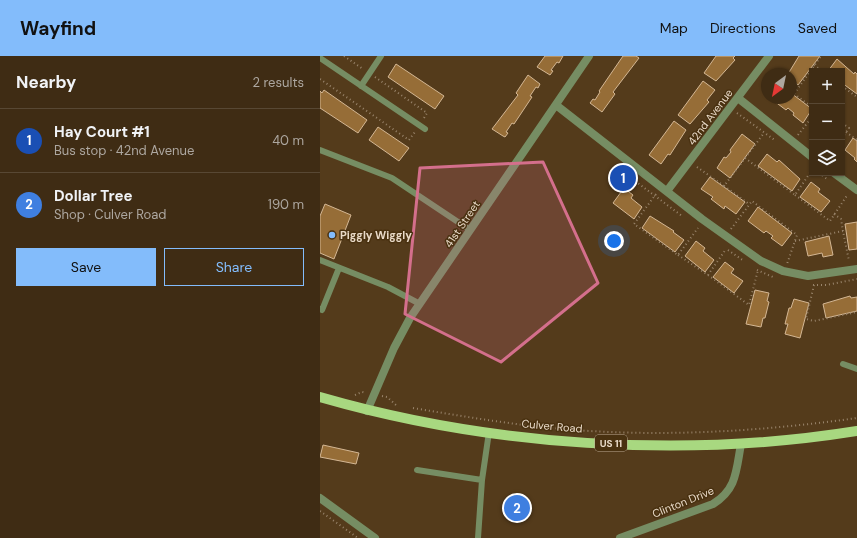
<!DOCTYPE html>
<meta charset="utf-8">
<style>
body{margin:0;font-family:"DM Sans",sans-serif;background:#4a3822;color:#f1f3f6}
.controls{position:absolute;right:12px;top:12px;display:grid;overflow:hidden;border-radius:0px;box-shadow:0 1px 3px #0004}
.controls button{width:36px;height:36px;display:grid;place-items:center;padding:0;border:0;border-bottom:1px solid #584834;background:#3f2c14;color:#f1f3f6;font:20px sans-serif}
.compass{position:absolute;left:441px;top:12px;width:36px;height:36px;border-radius:50%;background:#3f2c14;box-shadow:0 1px 3px #0004;rotate:213deg}
.you{position:absolute;left:294px;top:185px;width:14px;height:14px;margin:-10px;border:3px solid #fff;border-radius:50%;background:#1a73e8;box-shadow:0 0 0 6px #1a73e833}
.badge{display:grid;place-items:center;width:26px;height:26px;border-radius:50%;background:#83bcfb;color:#fff;font-size:13px;font-weight:700}
.pin{position:absolute;translate:-50% -50%;border:2px solid #fff;box-shadow:0 1px 4px #0006}
.list{margin:0;padding:0;list-style:none}
h2{display:flex;justify-content:space-between;align-items:center;height:52px;margin:0;padding:0 16px;font-size:17px}
h2 small{font-size:13px;font-weight:400;color:#ada7a0}
.list li{display:grid;grid-template-columns:26px 1fr auto;gap:12px;align-items:center;box-sizing:border-box;height:64px;padding:0 16px;border-top:1px solid #584834}
.list b{display:block;font-size:15px;white-space:nowrap}
.list p{margin:0;font-size:13px;white-space:nowrap;color:#ada7a0}
.list em{font-size:13px;font-style:normal;color:#ada7a0}
.actions{display:flex;gap:8px;padding:12px 16px}
.actions a{flex:1;padding:9px 0;border:1px solid #83bcfb;border-radius:0px;text-align:center;font-size:14px;color:#83bcfb}
.actions .main{background:#83bcfb;color:#111}
.icon{flex:none;width:22px;height:22px;fill:none;stroke:currentColor;stroke-width:2;stroke-linecap:round;stroke-linejoin:round}
.map{position:relative;flex:none;width:537px;height:482px;overflow:hidden}
header{display:flex;align-items:center;gap:24px;box-sizing:border-box;height:56px;padding:0 20px;background:#83bcfb;color:#111}
header strong{font-size:19px}
nav{display:flex;gap:22px;margin-inline-start:auto;font-size:14px}
main{display:flex}
aside{flex:1;background:#3f2c14}
.map>svg:first-child{display:block}
</style>
<header>
<strong>Wayfind</strong>
<nav><a>Map</a><a>Directions</a><a>Saved</a></nav>
</header>
<main>
<aside>
<h2>Nearby<small>2 results</small></h2>
<ul class="list">
<li><span class="badge" style="background:#1a4fb4">1</span><div><b>Hay Court #1</b><p>Bus stop · 42nd Avenue</p></div><em>40 m</em></li>
<li><span class="badge" style="background:#3f7fe0">2</span><div><b>Dollar Tree</b><p>Shop · Culver Road</p></div><em>190 m</em></li>
</ul>
<div class="actions"><a class="main">Save</a><a>Share</a></div>
</aside>
<div class="map">
<svg width="537" height="482" viewBox="0 0 537 482">
<rect width="100%" height="100%" fill="#543b1b"/>
<!-- building -->
<path fill="#966d37" stroke="#d4b794" d="M225,0h18l-4,7 -2,-1 -6,8 2,1 -3,4 -13,-8z
M303,0h13l3,2 -26,34 2,2 -13,18 -12,-9 3,-4 2,1 5,-8 -1,-1z
M396,0h19l-2,2 2,2 -19,21 -12,-8z
M479,0h21l-22,29 -7,-6v-5h-3z
M517,3l17,15 1,-2 2,2v20l-15,-11v-12h-14z
M76,8l48,32 -9,13 -47,-32z
M208,19l12,9 -2,4 -2,-1 -6,9 2,1 -18,27 -2,-1 -6,9 2,1 -3,4 -2,-1 -11,-7 26,-34 -2,-2z
M383,25l12,9 -8,10 2,2 -19,22 -12,-9z
M4,34l43,30 -9,13 -38,-25v-17l2,2z
M471,37l21,16 -9,14 -10,-8 1,-2 -6,-5 -2,2 -16,-12h21z
M354,65l12,9 -16,25 -2,-1 -7,10 -12,-9z
M58,71l31,21 -10,13 -30,-21z
M422,78l13,10 -25,34 -13,-10 7,-11 2,1 5,-6 -1,-2z
M533,82l4,3v21l-3,-3 1,-1 -10,-8z
M447,98l10,8 2,-2 21,19 -8,12 -34,-25z
M390,121l35,25 -9,12 -11,-8 -1,3 -13,-10 2,-2 -12,-8z
M491,126l9,7 -2,3 12,9 -9,11 -21,-15z
M304,132l9,7 -2,3 11,9 -8,12 -21,-16z
M5,148l26,11 -17,44 -14,-6v-37z
M438,151l34,26 -10,13 -11,-8 2,-2 -7,-5 -2,2 -16,-12z
M330,160l24,15 -1,1 11,8 -9,12 -33,-24z
M537,166v27l-8,1 -4,-26z
M509,180l4,19 -10,2 -1,-4 -14,3 -3,-14z
M376,185l9,7 -2,3 11,9 -9,12 -20,-16z
M405,206l9,7 -3,4 12,8 -9,12 -21,-16z
M435,234l14,3 -2,8 2,1 -4,16h-2l-2,9 -15,-3z
M530,240l1,2 6,-1v14l-31,7 -3,-14z
M474,243l15,4 -9,35 -15,-4 3,-10h-3l4,-16h2z
M3,389l36,8 -3,11 -36,-7z"/>
<g fill="none" stroke-linecap="round" stroke-linejoin="round">
<!-- path -->
<path stroke="#99846b" stroke-width="2" stroke-dasharray="1 3" stroke-linecap="butt" d="M24,0l19,13
M494,9l8,6
M55,21l52,36 -3,5
M0,23l89,61 6,-8
M522,30l15,11
M471,36l3,2 27,-38
M474,38l18,13
M417,57l39,28
M522,67l7,5 -7,10
M526,76l11,8
M478,79l14,-18
M425,102l50,37 17,-25
M377,111l27,19 40,-53
M499,117l8,6
M313,120l-2,2 51,38
M404,130l25,18
M336,138l-22,30 44,31 20,-27
M475,139l35,26 18,-27
M514,158l7,5 2,12
M411,173l21,-28 45,34 -10,29
M475,185l48,-10 6,30
M408,194l16,11
M358,199l30,20 18,-26
M437,214l16,7
M388,219l41,30 9,-35
M493,229h13l31,-6
M494,229l-8,34 8,2 43,-9
M35,339l7,-3 4,1
M62,340l5,1 9,8
M93,352c54,9 107,18 162,22 94,7 189,1 282,-12
M0,455l38,27"/>
<!-- service -->
<path stroke="#768d63" stroke-width="6" d="M0,2l105,71
M41,30l20,-30
M0,94l72,28 78,52
M0,204l68,27 32,17
M0,253l2,1 17,-42
M523,308l14,5
M97,414l65,10
M158,482l4,-58 7,-48"/>
<!-- minor -->
<path stroke="#768d63" stroke-width="8" d="M418,42l74,59
M236,49l146,114 59,42 22,10 25,5 49,-7
M514,117l23,17
M347,135l102,-135
M47,355l27,-63 16,-30 179,-262
M300,482l93,-34c24,-15 23,-33 28,-60"/>
<!-- tertiary -->
<path stroke="#768d63" stroke-width="8" d="M0,442l55,40"/>
<!-- primary -->
<path stroke="#a8d880" stroke-width="10" d="M0,341c170,49 363,62 537,34"/>
</g>
<!-- marked area -->
<path fill="#d46f8c" fill-opacity="0.2" stroke="#d46f8c" stroke-width="3" stroke-linejoin="round" d="M223,106l55,121 -97,79 -96,-48 15,-146z"/>
<!-- markers -->
<circle fill="#83bcfb" stroke="#493110" stroke-width="1.5" cx="12" cy="179" r="4"/>
<g text-anchor="middle" dominant-baseline="central" stroke-width="3" stroke-linejoin="round" paint-order="stroke">
<!-- shield labels -->
<rect fill="#493110" stroke="#b9a791" stroke-width="1" x="275" y="379" width="32" height="16" rx="3"/>
<g font-size="10" font-weight="bold" fill="#e9dac8">
<text x="291" y="387">US 11</text>
</g>
<!-- street labels -->
<g font-size="11" fill="#e9dac8" stroke="#493110">
<text transform="translate(390 61) rotate(-53)">42nd Avenue</text>
<text transform="translate(142 168) rotate(-56)">41st Street</text>
<text transform="translate(232 370) rotate(5)">Culver Road</text>
<text transform="translate(363 446) rotate(-22)">Clinton Drive</text>
</g>
<!-- poi labels -->
<g font-size="11" font-weight="bold" fill="#e9dac8" stroke="#493110" text-anchor="start">
<text x="20" y="179">Piggly Wiggly</text>
</g>
</g>
</svg>
<div class="controls">
<button>+</button>
<button>−</button>
<button><svg class="icon" aria-label="layers" viewBox="0 0 24 24"><path d="M12 4l9 5-9 5-9-5zM3 14l9 5 9-5"/></svg></button>
</div>
<svg class="compass" viewBox="-18 -18 36 36"><path d="M0-13l5 13h-10z" fill="#e53935"/><path d="M0 13l5-13h-10z" fill="#ada7a0"/></svg>
<div class="you"></div>
<div class="pin badge" style="left:303px;top:122px;background:#1a4fb4">1</div>
<div class="pin badge" style="left:197px;top:452px;background:#3f7fe0">2</div>
</div>
</main>
